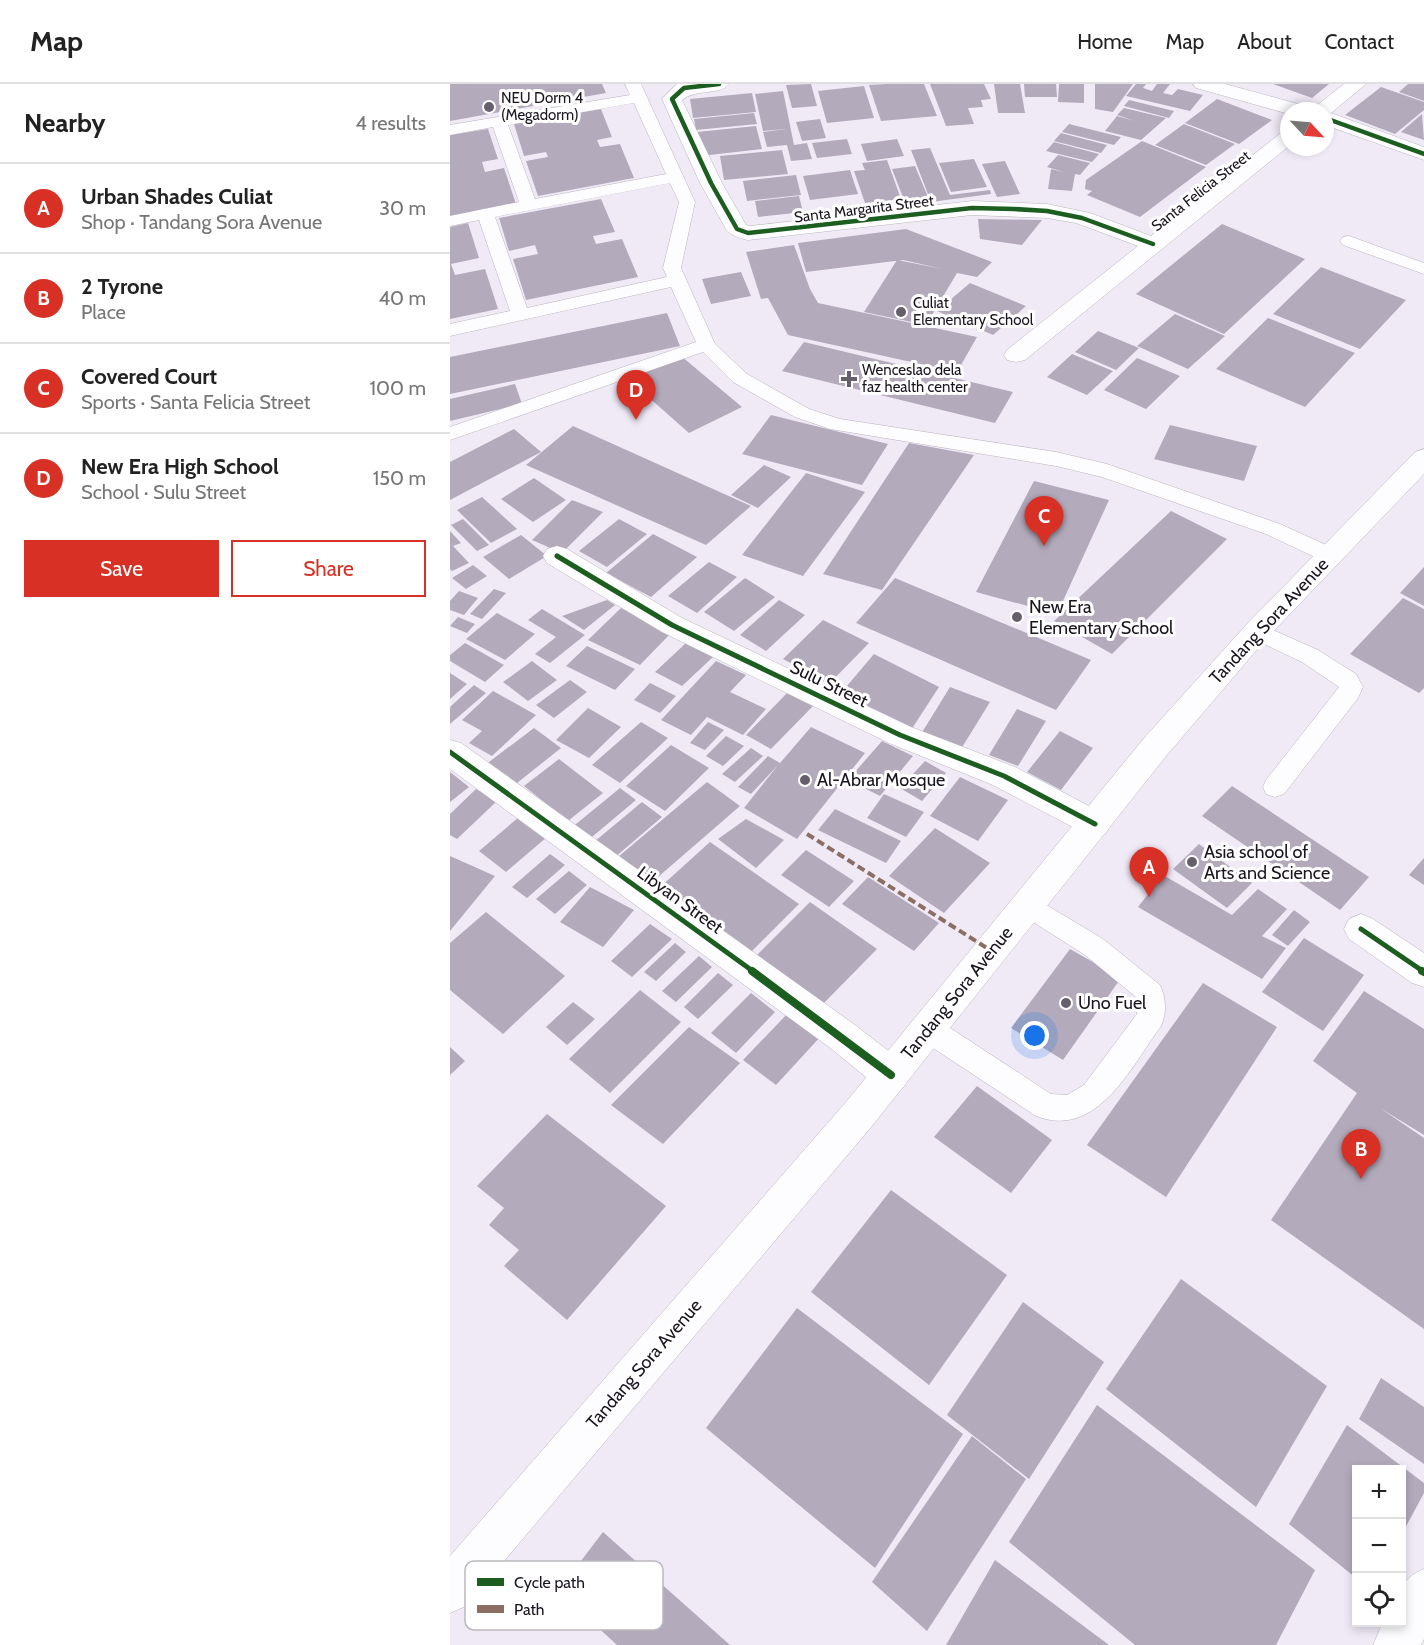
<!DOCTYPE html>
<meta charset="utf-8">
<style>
body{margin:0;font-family:Cabin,sans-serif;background:#f6f6f6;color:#222}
.controls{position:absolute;right:18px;bottom:18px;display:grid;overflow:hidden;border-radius:0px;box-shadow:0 3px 9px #0003}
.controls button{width:54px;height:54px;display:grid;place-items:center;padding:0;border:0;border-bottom:2px solid #e0e0e0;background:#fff;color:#222;font:30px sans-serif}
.compass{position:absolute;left:830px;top:18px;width:54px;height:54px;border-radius:50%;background:#fff;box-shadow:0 3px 9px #0003;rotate:116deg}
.you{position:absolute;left:585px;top:952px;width:21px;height:21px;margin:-15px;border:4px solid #fff;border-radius:50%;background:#1a73e8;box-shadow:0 0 0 9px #1a73e833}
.badge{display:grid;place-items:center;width:39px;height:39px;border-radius:50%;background:#d93025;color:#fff;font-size:20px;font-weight:700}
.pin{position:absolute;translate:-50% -50px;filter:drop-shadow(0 2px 3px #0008)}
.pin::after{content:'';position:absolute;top:32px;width:21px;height:18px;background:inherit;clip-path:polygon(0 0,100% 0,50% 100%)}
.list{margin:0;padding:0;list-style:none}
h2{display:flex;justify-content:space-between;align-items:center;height:78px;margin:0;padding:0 24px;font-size:26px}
h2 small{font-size:20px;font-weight:400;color:#767676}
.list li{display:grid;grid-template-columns:39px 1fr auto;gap:18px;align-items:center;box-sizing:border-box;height:90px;padding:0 24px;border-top:2px solid #e0e0e0}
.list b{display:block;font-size:22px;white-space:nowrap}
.list p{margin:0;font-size:20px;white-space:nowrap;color:#767676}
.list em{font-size:20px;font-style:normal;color:#767676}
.actions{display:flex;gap:12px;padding:18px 24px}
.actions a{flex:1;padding:14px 0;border:2px solid #d93025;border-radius:0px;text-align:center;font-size:21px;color:#d93025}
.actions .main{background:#d93025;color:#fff}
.icon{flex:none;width:33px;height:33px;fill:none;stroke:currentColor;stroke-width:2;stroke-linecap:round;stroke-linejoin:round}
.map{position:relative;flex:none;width:974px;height:1561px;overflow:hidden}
header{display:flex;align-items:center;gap:36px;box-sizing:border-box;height:84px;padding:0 30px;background:#fff;border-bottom:2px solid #e0e0e0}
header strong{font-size:28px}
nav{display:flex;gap:33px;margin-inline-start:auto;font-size:21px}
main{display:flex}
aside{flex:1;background:#fff}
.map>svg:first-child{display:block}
</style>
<header>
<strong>Map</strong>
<nav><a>Home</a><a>Map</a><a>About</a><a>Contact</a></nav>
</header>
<main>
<aside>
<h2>Nearby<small>4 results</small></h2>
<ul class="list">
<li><span class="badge">A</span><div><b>Urban Shades Culiat</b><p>Shop · Tandang Sora Avenue</p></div><em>30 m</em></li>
<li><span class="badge">B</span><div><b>2 Tyrone</b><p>Place</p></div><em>40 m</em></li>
<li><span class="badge">C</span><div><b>Covered Court</b><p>Sports · Santa Felicia Street</p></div><em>100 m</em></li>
<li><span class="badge">D</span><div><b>New Era High School</b><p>School · Sulu Street</p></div><em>150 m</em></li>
</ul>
<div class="actions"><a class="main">Save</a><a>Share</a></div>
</aside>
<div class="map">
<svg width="974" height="1561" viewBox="0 0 974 1561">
<rect width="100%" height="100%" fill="#f0eaf7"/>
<!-- building -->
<path fill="#b3aabc" d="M0,0h152l4,9 -156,28z
M361,0l6,22 -25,2 -6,-23z
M435,0h39l13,32 -56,5 -12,-36z
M480,0h54l7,15 -10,1 2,7 -15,1 6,16 -28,2z
M544,0h26l5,29h-27z
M574,0h32l1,13h-32z
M609,0h25v19l-26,-1z
M645,0h38l-20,28 -18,-3z
M686,0h10l-3,4 9,3 5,-7h13l-7,9 9,2 6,-6 25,6 -13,16 -64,-15z
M823,0h56l-17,14z
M958,0h16v17l-25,-9z
M414,2l10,32 -47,5 -9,-32z
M931,3l43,15v8l-29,24 -50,-19z
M333,7l11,54 13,-2 5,16 -21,2 -4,-16 -20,2 -4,-15 23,-3 -23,2 -8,-37z
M302,9l4,19 -63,6 -3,-19z
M767,15l55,21 -33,24 -54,-21z
M679,16l45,11 -5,7 -45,-12z
M674,24l42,10 -25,22 -36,-9 12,-15 18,5 -18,-6z
M151,25l11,28 -15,3 3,7 20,-3 14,34 -96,18 -12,-35 22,-4 -2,-5 -22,4 -10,-32z
M304,29l3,11 -61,6 -2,-11z
M972,30l2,26 -23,-8z
M370,35l6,19 -24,3 -6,-19z
M619,40l52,13 -7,8 -52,-13z
M734,40l51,20 -29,21 -51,-20z
M306,42l6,23 -61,7 -4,-24z
M38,45l10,30 -16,3 3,10 19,-4 12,36 -66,12v-81z
M611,49l46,12 -6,8 -47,-12z
M397,55l5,15 -35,4 -5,-15z
M447,55l7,17 -37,5 -6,-17z
M692,57l64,26 -66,50 -53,-22 5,-4 -7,-2 1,-9z
M604,58l45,12 -7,8 -46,-11z
M480,64l20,47 40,-5 1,4 -60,8 -20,-52z
M332,66l6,24 -64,6 -4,-24z
M608,71l32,8 -10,12 -5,-1 -3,17 -24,-2 3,-20 13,3 -17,-5z
M524,75l13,28 -36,5 -12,-29z
M437,76l14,39 -36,4 -11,-32 11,-1 -3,-7z
M555,77l15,33 -23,3 -15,-33z
M465,82l13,31 -24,3 -12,-31z
M400,86l8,24 -48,6 -7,-24z
M346,91l5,20 -54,6 -4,-20z
M349,112l4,16 -45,5 -3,-16z
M151,115l14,33 -22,4 3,8 26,-5 16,38 -112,23 -13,-41 25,-5 -3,-9 -26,6 -10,-33z
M528,135l64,1 -20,25 -42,-6z
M18,139l11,35 -28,6 4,11 30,-6 13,40 -48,10v-92z
M772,140l83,35 -81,75 -88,-40z
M456,145l86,33 -15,15 -20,-4 -31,52 -62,-13 33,-52 46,9 -40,-9 -97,12 -8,-29z
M344,161l16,44 8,14 159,34 -20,35 -169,-37 -20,-37 -7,1 -15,-47z
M871,183l85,33 -46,49 -87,-35z
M291,188l10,24 -40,8 -9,-25z
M520,199l56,23 -33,29 -56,-24z
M217,229l13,33 -230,48v-37z
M725,230l50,22 -37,33 -51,-23z
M818,234l87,35 -50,54 -89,-38z
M648,247l41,17 -23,22 -41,-18z
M354,258l209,50 -18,31 -213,-52z
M622,270l41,17 -26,24 -40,-18z
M231,272l61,51 -53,26 -60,-53z
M687,274l43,18 -34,33 -42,-19z
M65,300l7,20 -72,17v-22z
M321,331l117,29 -26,41 -120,-31z
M720,341l87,21 -13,35 -90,-22z
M123,342l178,80 -45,39 -180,-80z
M64,345l27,23 -91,48v-38z
M459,359l65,12 -92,135 -59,-16z
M314,381l27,12 -33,31 -27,-13z
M356,389l59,19 -62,84 -61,-21z
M84,394l32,22 -33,22 -32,-23z
M584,397l75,19 -52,114 -81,-22z
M32,413l35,32 -26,14 -34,-33z
M122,416l31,12 -41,41 -30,-13z
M721,427l56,28 -115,115 -58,-33z
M13,435l26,26 -12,6 -26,-26z
M169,435l28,15 -40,33 -28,-16z
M0,447l11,12 -8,3 16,17 -17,8 -2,-2z
M203,450l44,23 -46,40 -45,-24z
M71,451l26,21 -38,23 -26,-22z
M259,478l28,15 -40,36 -29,-17z
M23,481l14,11 -21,13 -14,-11z
M974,483v39l-24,-13z
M295,494l30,19 -41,34 -30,-19z
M445,494l196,82 -35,50 -200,-87z
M44,505l12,4 -24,26 -12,-5z
M9,507l19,7 -14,17 -14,-5v-9z
M953,514l21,11v79l-5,5 -69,-39z
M157,516l8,5 -31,25 -22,-14z
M329,516l26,15 -39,36 -26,-16z
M171,524l51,24 -32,33 -52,-25z
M92,525l43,26 -35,28 -15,-9 21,-17 -28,-17z
M47,529l38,21 -30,26 -39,-21z
M8,533l17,7 -8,9 -17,-7z
M373,536l46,23 -40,41 -46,-25z
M15,559l39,22 -19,17 -35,-21v-6z
M236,559l27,14 -31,29 -27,-14z
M137,562l48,23 -20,21 -49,-24z
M424,570l65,33 -28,43 -70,-37z
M82,577l25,19 -29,21 -25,-19z
M266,577l30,14 -16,17 36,17 -23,26 -36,-18 -16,18 -30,-15z
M0,589l17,11 -17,15z
M120,596l17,12 -33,26 -18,-13z
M200,599l26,13 -16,17 -26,-13z
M24,601l12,8 -36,31v-17z
M500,603l40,15 -29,47 -40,-15z
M43,607l43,24 -44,41 -23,-13 13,-12 -20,-11z
M339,607l25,14 -43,44 -25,-14z
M138,624l33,19 -32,31 -33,-18z
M567,625l29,12 -28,45 -29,-11z
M191,638l27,16 -48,45 -28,-18z
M258,638l16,8 -19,20 -15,-7z
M361,643l54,26 -68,86 -53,-31 34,-43 -27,29 -13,-7 30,-31 12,7z
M84,644l27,20 -49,39 -27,-22z
M610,647l33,17 -32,42 -34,-18z
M276,652l18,10 -21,20 -17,-10z
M432,657l31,15 -33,40 -32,-16z
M221,661l38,23 -44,43 -39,-25z
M301,664l12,8 -28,26 -13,-8z
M109,675l44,34 -35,28 -44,-35z
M475,677l21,12 -24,28 -22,-13z
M0,688l19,15 -19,15z
M510,693l48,23 -30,41 -48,-25z
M257,698l33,24 -90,78 -32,-27z
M782,702l137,91 -29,33 -138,-94z
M170,704l16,12 -50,42 -16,-13z
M26,705l21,12 -40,38 -7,-4v-21z
M434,710l40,18 -18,25 -39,-19z
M192,718l20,15 -48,41 -20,-16z
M385,725l66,32 -15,22 -68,-33z
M69,733l28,20 -41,35 -27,-21z
M296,735l38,21 -28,28 -38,-29z
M485,744l55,35 -46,50 -55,-37z
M260,758l89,62 -51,51 -90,-66z
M749,760l53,39 -25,25 -54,-39z
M356,766l48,31 -25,26 -48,-32z
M100,770l15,11 -38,33 -15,-11z
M0,772l45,20 -45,55z
M974,774v27l-15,-10z
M119,787l18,14 -32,29 -19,-15z
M713,791l69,40 26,-26 29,20 -25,27 24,12 -24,31 -124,-72z
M418,793l71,46 -25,28 -72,-47z
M140,803l44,23 -31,37 -43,-25z
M360,818l67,47 -55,56 -66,-49z
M844,826l16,12 -22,24 -16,-11z
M36,828l79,64 -62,58 -53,-44v-47z
M200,840l22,15 -40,38 -21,-16z
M854,854l60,37 -41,56 -61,-39z
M225,859l11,9 -30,29 -12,-9z
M620,865l51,29 -58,82 -52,-32z
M249,872l13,11 -36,35 -14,-11z
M268,889l15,12 -35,34 -14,-12z
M753,899l74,44 -111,170 -79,-52z
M190,906l41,32 -71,71 -41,-34z
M914,907l60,38v106l-44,-27 44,30v191l-153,-109 86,-127 -44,-32z
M301,909l24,19 -39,41 -25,-20z
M123,918l22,17 -28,26 -21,-18z
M340,927l32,24 -46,50 -33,-25z
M239,943l51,36 -77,81 -52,-39z
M0,963l15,14 -15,14z
M527,1002l75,54 -41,53 -77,-56z
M97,1030l119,92 -99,114 -63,-54 15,-16 -30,-25 15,-17 -27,-22z
M441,1106l116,85 -78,110 -118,-93z
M731,1195l146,107 -71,121 -150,-118z
M573,1218l81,60 -75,117 -82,-64z
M347,1224l166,126 -88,134 -169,-140z
M931,1294l43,29v57l-65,-45z
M647,1321l218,165 -39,75h-141l-126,-103z
M897,1341l77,58v10l-22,41v-64h-46v108l-67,-54z
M522,1352l54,43 -99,152 -55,-49z
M153,1448l127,113h-113l-59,-54z
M545,1476l114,85h-163z"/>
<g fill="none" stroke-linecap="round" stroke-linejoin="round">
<!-- service casing -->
<g stroke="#bab4c0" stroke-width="1">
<path id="service" d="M175,0h16l54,118 -14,66 34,76 32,30 62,35 31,10 216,33 51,12 173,60 57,26 3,5 -3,5 -8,2 -8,-2 -55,-26 -164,-57 -46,-11 -226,-37 -35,-12 -62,-35 -30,-30 -253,88v-13l246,-85 -25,-55 -221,49v-12l60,-13 -31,-91 -29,6v-10l69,-14 -26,-75 -43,8v-10l180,-30zM184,19l32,71 -131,25 -27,-74zM220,99l9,19 -16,66 4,9 -140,31 -32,-91z
M899,152l75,27v11l-81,-29 -3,-4 3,-4z
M807,539l61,27 38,24 7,13 -5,11 -74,96 -9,3 -9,-3 -3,-7 3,-7 73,-93 -37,-25 -53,-25 -3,-6 3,-6z
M578,810l75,45 57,46c6,12 7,28 1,41 -30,41 -64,114 -125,90l-118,-78 -4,-9 4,-9 10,-3 10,3 113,74 16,1 17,-10 53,-71v-16l-52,-43 -66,-42 -4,-8 4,-8z"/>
</g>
<!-- minor casing -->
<g stroke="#bab4c0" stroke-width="1">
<path id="minor" d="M227,0h52c-9,12 -33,4 -47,16l40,83 24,42 4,1 222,-25 75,3 43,9 61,23 131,-104 7,-2v16l-264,214 -9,2 -9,-2 -3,-5 3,-5 131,-104 -62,-23 -29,-5 -75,-3 -224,25c-8,-2 -17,-4 -22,-11l-26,-46 -38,-84z
M743,0h32l84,23 2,3 33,-26h22l-35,29 93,34v13l-99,-35v-14h-36v3l-93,-26z
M107,462l10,3 115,69 229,109 104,40 91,48 5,9 -5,9 -11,4 -11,-4 -91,-48 -104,-42 -227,-111 -115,-69 -4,-7 4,-7z
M0,656l11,3 394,282 49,38 5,12 -5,12 -13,5 -13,-5 -49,-40 -379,-278z
M911,830l12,5 51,34v34l-12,-4 -63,-44 -5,-10 5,-10z
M974,1485v70l-3,6h-48l10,-23h19c0,-27 -7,-41 22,-53z"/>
</g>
<!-- secondary casing -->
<g stroke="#bab4c0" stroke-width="1">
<path id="secondary" d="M974,365v25l-157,164 -100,117 -295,371 -406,480 -16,7v-57l396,-454 299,-365 102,-113 168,-172z"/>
</g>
<!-- service -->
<use href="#service" fill="#fdfcfe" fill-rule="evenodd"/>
<!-- minor -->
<use href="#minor" fill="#fdfcfe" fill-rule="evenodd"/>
<!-- secondary -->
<use href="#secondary" fill="#fdfcfe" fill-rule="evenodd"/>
<!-- quiet -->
<path stroke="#8d6e63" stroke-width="4" stroke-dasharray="8 4" stroke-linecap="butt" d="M357,750l183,116"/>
<!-- cycleway-far2 casing -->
<g stroke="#fff" stroke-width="7">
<path id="cycleway-far2" d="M269,0l-35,4 -12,11 39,84 26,46 11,4 224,-25 42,1 33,2 35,7 71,26
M875,34l99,36"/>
</g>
<!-- cycleway-far1 casing -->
<g stroke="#fff" stroke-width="9">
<path id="cycleway-far1" d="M107,472l115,69 228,110 104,41 91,48
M0,668l304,220
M911,845l63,43"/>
</g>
<!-- cycleway casing -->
<g stroke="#fff" stroke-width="11">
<path id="cycleway" d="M302,887l139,104
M972,887l2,1"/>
</g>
<!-- cycleway-far2 -->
<use href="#cycleway-far2" stroke="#1b5e20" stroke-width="4.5"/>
<!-- cycleway-far1 -->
<use href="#cycleway-far1" stroke="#1b5e20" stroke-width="5"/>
<!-- cycleway -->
<use href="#cycleway" stroke="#1b5e20" stroke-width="8"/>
</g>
<!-- markers -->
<g fill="#655f6b" stroke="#fff" stroke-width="2">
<circle cx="39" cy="23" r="6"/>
<circle cx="451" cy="228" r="6"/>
<path d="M396 286h6v6h6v6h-6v6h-6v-6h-6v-6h6z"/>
<circle cx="567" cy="533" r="6"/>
<circle cx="355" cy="696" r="6"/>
<circle cx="742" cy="778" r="6"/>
<circle cx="616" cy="919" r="6"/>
</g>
<g text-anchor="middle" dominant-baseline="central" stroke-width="6" stroke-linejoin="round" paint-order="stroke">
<!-- far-poi labels -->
<g font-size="15" fill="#1a141f" stroke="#fff" text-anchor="start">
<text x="51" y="14">NEU Dorm 4<tspan x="51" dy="17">(Megadorm)</tspan></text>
<text x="463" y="219">Culiat<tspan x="463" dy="17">Elementary School</tspan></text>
<text x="412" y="286">Wenceslao dela<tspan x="412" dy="17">faz health center</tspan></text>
</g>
<!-- far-street labels -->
<g font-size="15" fill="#1a141f" stroke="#fff">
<text transform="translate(751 107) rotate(-38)">Santa Felicia Street</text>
<text transform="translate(414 125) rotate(-7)">Santa Margarita Street</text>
</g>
<!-- poi labels -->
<g font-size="18" fill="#1a141f" stroke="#fff" text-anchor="start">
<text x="579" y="523">New Era<tspan x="579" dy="21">Elementary School</tspan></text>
<text x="367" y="696">Al-Abrar Mosque</text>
<text x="754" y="768">Asia school of<tspan x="754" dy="21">Arts and Science</tspan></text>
<text x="628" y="919">Uno Fuel</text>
</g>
<!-- street labels -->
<g font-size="18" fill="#1a141f" stroke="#fff">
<text transform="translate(819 537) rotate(-47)">Tandang Sora Avenue</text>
<text transform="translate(379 600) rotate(26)">Sulu Street</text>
<text transform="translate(230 816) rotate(36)">Libyan Street</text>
<text transform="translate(507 909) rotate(-51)">Tandang Sora Avenue</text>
<text transform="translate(194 1280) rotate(-49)">Tandang Sora Avenue</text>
</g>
</g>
<!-- legend -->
<rect x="15" y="1477" width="198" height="69" rx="9" fill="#fff" stroke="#bab8bc" stroke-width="1.5"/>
<rect x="27" y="1494" width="27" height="8" fill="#1b5e20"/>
<rect x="27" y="1521" width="27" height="8" fill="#8d6e63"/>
<g font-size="16" fill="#1a141f">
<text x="64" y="1504">Cycle path</text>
<text x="64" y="1531">Path</text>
</g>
</svg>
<div class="controls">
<button>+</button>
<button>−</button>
<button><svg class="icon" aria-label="locate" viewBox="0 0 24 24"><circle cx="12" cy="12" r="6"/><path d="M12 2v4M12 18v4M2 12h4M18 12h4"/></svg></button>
</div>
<svg class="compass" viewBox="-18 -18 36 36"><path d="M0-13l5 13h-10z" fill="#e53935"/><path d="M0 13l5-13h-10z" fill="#767676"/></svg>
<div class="you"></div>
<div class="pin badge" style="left:699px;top:813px">A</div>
<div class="pin badge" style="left:911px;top:1095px">B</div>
<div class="pin badge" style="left:594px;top:462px">C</div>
<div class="pin badge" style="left:186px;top:336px">D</div>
</div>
</main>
